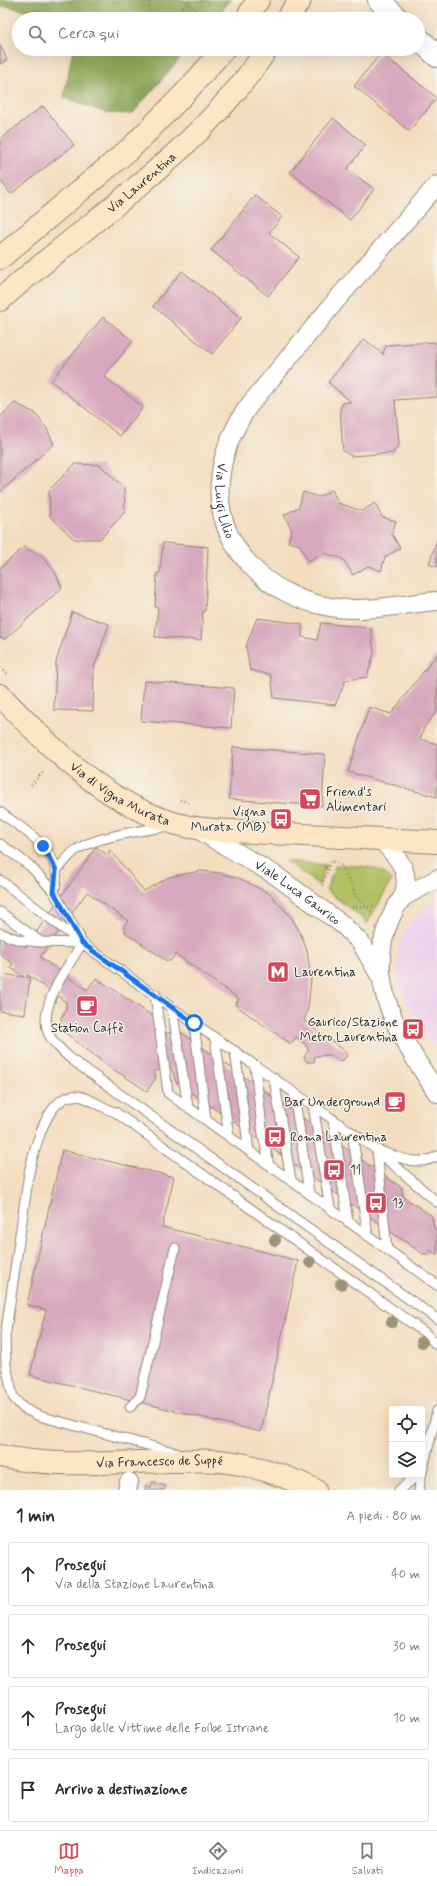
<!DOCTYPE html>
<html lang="it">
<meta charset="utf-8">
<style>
body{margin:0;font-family:Mynerve,sans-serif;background:#f2f2f3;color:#2b2b33}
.controls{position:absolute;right:12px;bottom:12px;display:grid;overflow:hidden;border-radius:4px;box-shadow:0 4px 16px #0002}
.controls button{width:36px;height:36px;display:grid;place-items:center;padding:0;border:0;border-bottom:1px solid #e1e1e2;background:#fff;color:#2b2b33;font:20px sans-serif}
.stop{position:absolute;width:12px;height:12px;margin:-9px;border:3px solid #1a73e8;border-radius:50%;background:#fff}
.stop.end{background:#1a73e8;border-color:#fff;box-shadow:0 1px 4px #0008}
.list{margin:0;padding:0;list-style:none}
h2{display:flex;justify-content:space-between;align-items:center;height:52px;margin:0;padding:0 16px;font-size:17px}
h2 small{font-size:13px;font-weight:400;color:#7c7c81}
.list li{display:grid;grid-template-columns:26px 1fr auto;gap:12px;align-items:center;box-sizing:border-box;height:64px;margin:0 8px 8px;padding:0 8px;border:1px solid #e1e1e2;border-radius:4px}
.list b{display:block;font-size:15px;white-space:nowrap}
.list p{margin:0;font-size:13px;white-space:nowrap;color:#7c7c81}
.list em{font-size:13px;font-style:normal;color:#7c7c81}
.icon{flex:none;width:22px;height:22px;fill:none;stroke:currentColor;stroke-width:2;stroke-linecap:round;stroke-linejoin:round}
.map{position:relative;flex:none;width:437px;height:1490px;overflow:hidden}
.search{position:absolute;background:#fff;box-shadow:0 4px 16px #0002;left:12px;right:12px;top:12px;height:44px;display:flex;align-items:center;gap:10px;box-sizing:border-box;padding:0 14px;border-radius:22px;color:#7c7c81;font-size:15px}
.sheet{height:340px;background:#fff}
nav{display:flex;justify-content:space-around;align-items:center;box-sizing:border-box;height:56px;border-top:1px solid #e1e1e2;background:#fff;font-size:11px;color:#7c7c81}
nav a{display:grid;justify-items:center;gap:2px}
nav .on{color:#d1495b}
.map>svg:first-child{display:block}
</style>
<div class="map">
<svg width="437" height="1490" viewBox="0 0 437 1490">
<rect width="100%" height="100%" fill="#f7f3e8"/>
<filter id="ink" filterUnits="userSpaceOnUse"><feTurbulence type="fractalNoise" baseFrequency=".025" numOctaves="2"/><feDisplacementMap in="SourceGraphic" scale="8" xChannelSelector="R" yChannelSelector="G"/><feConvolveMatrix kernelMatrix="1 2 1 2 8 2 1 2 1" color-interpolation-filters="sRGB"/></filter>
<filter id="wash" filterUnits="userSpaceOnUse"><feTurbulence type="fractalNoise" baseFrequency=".012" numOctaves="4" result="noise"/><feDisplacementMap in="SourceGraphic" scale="16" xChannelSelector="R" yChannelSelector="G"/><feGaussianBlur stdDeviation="0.9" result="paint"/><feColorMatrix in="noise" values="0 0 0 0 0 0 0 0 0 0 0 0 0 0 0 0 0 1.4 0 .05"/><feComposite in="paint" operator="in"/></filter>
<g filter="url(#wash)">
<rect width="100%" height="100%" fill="#f3ddbf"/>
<!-- built -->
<path fill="#ecd1ea" d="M437,897v150l-10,-7 -22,-40 -7,-23 -1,-13v-15l7,-17 11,-16z"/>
<!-- green -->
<path fill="#b0c062" stroke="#6e7646" d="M286,861l40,4 -7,20z
M336,865c19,1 43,-1 56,15l-25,44 -5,-6 -36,-28z"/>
<!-- forest -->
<path fill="#8ca658" stroke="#5c6842" d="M0,0h231l-17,19h-161l-6,-5 -43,-8 -4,2z
M73,49h115l-56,65 -26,-1 -42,-16z"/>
<g id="blocks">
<!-- building -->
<path fill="#d8a9be" d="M0,44l7,16 -7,4z
M381,53l56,45 -28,33 -55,-45z
M43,106l31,39 -63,49 -11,-14v-41z
M333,118l33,27 -19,24 27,20 -24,31 -60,-48z
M255,195l27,22 -13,16 30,24 -31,39 -57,-46z
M182,271l59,47 -29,36 -59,-48z
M103,317l30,24 -29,35 39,31 -23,29 -69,-55z
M364,339l20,16 -1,-3 4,-7 46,-3 4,2v53l-42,3 4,44 -6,9 -42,3 -8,-5 -3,-42 3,-6 8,-1 -23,-20z
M15,403l20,10 12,16 7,15 -54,48v-75z
M75,464l25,1 24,23 1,24 -25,27h-26l-24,-23 -1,-26z
M332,490l6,13 24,8 13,-8 7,14 14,4 -4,13 8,14 -15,9 -4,14 -13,-5 -15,9 -10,-16 -19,-6 -16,8 -8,-16 -12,-3 4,-12 -8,-15 15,-8 4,-15 16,5z
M437,540v27l-8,-3z
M163,543l45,4 -3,64h-2l-2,29 -46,-3 3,-30h-3l2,-34h3z
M24,547l19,10 12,15 7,16 -57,51 -5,-2v-69z
M72,612l37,12 -15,44 -1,43 -39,-1 2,-48z
M257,618l45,6v13l15,3 4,-17 50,5 3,25 -7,24 -21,3 -11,25 -61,-7 -3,-23 -21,-5 -4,-24z
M437,654v57l-13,17 -4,11 17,5v53l-89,-25 21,-65 22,7z
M144,681l90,7 -3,40 -90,-7z
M233,747l92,7 -3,52 -93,-7z
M96,847l11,8 3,-5 34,41 25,-14 32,-6 19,2 21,6 29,15 21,23 9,15 7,19 4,28 -3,29 -4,13 41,30 2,5 -5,5 -4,-1 -8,-5 -15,1 -1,6h-7l-3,-5 4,-6 -1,-5 -11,-9 -5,7 -56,-39 4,-6 -63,-45 -6,7h-3l-41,-28 -2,-7 4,-5 -41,-29 -47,65 47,33 9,-12 67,45 -6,12 22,-4 223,157v8l30,20 2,12 3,2v25l-7,-5 -2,4h-5l-248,-173 -3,-13 -18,3 2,7 -9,13 -42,-27 -42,-33 -2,-13 5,-8v-8l-38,-27 -2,2 4,1 -5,36 -25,-3v-37l24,3 -13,-9 2,-4 -13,-10v-25l26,18z
M62,1150l112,27 -12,50 95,23 41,11 -37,171 -231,-57 16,-65 -19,-5z
M152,1482l14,4 -2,4h-19l1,-5 5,3z"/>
</g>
</g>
<g filter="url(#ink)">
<use href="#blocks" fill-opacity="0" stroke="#8f8475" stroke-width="1"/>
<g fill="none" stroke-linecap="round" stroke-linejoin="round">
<!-- service casing -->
<g stroke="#8f8475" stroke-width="11">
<path id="service" d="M0,812c19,15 51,32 56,58 1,7 0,15 -2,22
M0,844l30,22 24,26 26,46
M56,870c7,-6 13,-15 20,-20 21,-14 66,-19 92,-24
M0,880l82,63 90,65 205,142c20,6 40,18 60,6
M0,912l41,30 41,1
M0,933l19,7 22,2
M82,943c-13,23 -49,68 -31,95 12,17 32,30 49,42l337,239
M155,994l13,99 269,192
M172,1008l16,99
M194,1023l12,97
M215,1038l14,99
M235,1051l14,100
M255,1065l7,63 7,37
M274,1078l17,102
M294,1093l15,100
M313,1105l17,103
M333,1119l15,103
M352,1132l16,104
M377,1150l10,99
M381,1154l56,48
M130,1407l10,-10 35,-149
M177,1453l-138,-37 -16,-8 -10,-11 -7,-32 -1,-28 24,-164c5,-22 18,-81 49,-77 13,2 24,12 37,16l309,220 13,13
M422,1472l15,-61
M399,1490l19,-15
M419,1490l2,-15"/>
</g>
<!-- minor casing -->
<g stroke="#8f8475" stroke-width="20">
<g id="minor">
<path id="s1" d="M437,185l-99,113 -91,110c-15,23 -25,46 -27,73 -6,64 47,114 105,125 37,8 75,-2 112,-5"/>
<path id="s2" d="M197,829l78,46 68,50 18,18 19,33"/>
<path d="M382,840c16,19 30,30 21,57"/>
<path d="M437,879l-34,18c-8,9 -13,21 -17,33 -20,61 20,114 51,163"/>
<path d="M127,1490l2,-8"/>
</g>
</g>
<!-- tertiary casing -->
<g stroke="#8f8475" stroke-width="24">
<path id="tertiary" d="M379,0l19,19
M418,38l19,18"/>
</g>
<!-- secondary casing -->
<g stroke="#8f8475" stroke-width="24">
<g id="secondary">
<path d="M246,19l12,-19"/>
<path d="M287,19l13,-19"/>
<path d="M0,258l132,-111 53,-54 39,-44"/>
<path id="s3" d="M0,300c91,-81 199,-148 267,-251"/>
<path id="s4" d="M0,695c50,52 105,109 177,129 17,5 36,6 54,7l206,11"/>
<path id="s5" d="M0,1456c56,12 113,6 170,5 19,0 39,-2 58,1 30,4 60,15 87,28"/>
</g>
</g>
<!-- path -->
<path stroke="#8f8475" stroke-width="2.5" stroke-dasharray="1 3" stroke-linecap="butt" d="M182,0l27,19
M147,19l4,-19
M172,19l7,-9 12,-10
M0,668l7,6
M31,785l12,-13
M180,800l11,3
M322,885l9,-24c3,1 9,3 12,6 1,2 2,7 3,9 8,14 12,27 26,36
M352,907l23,-1"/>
<!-- service -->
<use href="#service" stroke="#fff" stroke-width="9"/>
<!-- minor -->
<use href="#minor" stroke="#fff" stroke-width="18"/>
<!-- tertiary -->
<use href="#tertiary" stroke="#fff" stroke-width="22"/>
<!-- secondary -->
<use href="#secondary" stroke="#fce6c4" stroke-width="22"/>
</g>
<!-- trees -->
<g fill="#9b9477">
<circle cx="275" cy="1240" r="6"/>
<circle cx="310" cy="1262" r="6"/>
<circle cx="341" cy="1284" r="6"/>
<circle cx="392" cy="1322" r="6"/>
<circle cx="422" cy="1342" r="6"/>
</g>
</g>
<g fill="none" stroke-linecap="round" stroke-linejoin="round" filter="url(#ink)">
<!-- route -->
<path stroke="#1a73e8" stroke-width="5" d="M43,846l13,24 -2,22 28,51 112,80"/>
</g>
<!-- icons -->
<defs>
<g id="supermarket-square" transform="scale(1.15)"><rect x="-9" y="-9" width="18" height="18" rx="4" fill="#d1495b" stroke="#f7f3e8"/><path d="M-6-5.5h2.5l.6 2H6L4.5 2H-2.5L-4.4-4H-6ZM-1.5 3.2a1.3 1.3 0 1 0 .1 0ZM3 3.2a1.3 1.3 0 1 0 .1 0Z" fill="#fff"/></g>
<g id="bus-square" transform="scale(1.15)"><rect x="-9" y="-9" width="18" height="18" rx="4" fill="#d1495b" stroke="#f7f3e8"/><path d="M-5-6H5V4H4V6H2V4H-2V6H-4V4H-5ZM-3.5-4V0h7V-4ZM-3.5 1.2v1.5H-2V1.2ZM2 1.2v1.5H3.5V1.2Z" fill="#fff"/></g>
<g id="metro-square" transform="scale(1.15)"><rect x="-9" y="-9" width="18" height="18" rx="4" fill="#d1495b" stroke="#f7f3e8"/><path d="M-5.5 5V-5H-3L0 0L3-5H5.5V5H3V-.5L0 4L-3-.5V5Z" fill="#fff"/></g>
<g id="cafe-square" transform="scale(1.15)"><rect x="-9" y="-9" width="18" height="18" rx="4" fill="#d1495b" stroke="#f7f3e8"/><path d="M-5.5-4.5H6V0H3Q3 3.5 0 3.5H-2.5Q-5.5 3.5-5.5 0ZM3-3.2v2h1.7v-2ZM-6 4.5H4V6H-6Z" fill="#fff"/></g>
</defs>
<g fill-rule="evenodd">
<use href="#supermarket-square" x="310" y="799"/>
<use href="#bus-square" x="281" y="819"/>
<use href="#metro-square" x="278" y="972"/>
<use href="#cafe-square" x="87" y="1006"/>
<use href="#bus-square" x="413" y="1029"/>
<use href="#cafe-square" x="395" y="1102"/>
<use href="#bus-square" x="275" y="1137"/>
<use href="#bus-square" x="334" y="1170"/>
<use href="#bus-square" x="376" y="1203"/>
</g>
<g text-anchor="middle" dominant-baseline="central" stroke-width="3" stroke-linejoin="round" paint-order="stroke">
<!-- street labels -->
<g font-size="13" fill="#2b2b2b" stroke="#f7f3e8">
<text stroke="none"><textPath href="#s3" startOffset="184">Via Laurentina</textPath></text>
<text stroke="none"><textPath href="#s1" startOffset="392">Via Luigi Lilio</textPath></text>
<text stroke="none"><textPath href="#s4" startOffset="157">Via di Vigna Murata</textPath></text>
<text stroke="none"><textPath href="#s2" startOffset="119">Viale Luca Gaurico</textPath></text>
<text stroke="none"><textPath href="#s5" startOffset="160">Via Francesco de Suppé</textPath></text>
</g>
<!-- poi labels -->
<g font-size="13" fill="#2b2b2b" stroke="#f7f3e8" text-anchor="start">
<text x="326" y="792">Friend's<tspan x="326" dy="15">Alimentari</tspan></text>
<text x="266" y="812" text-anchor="end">Vigna<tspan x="266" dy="15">Murata (MB)</tspan></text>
<text x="294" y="972">Laurentina</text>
<text x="398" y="1022" text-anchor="end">Gaurico/Stazione<tspan x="398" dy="15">Metro Laurentina</tspan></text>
<text x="87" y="1028" text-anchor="middle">Station Caffè</text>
<text x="380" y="1102" text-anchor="end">Bar Underground</text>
<text x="290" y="1137">Roma Laurentina</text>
<text x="350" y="1170">11</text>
<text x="392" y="1203">13</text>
</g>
</g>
</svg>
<div class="controls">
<button><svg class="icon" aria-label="locate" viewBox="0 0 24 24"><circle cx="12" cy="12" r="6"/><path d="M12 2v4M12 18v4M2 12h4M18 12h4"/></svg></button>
<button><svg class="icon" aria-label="layers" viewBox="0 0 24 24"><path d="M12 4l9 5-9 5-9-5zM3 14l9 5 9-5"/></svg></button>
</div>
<div class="stop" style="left:194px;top:1023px"></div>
<div class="stop end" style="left:43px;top:846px"></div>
<div class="search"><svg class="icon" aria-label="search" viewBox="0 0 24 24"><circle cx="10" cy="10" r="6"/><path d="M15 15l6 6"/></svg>Cerca qui</div>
</div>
<section class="sheet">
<h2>1 min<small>A piedi · 80 m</small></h2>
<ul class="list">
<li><svg class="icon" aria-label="ahead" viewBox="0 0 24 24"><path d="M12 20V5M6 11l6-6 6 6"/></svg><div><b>Prosegui</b><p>Via della Stazione Laurentina</p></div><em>40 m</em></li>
<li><svg class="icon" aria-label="ahead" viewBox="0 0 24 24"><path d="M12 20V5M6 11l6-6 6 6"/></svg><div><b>Prosegui</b></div><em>30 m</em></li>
<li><svg class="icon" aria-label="ahead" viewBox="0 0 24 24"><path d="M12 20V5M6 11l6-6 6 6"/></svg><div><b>Prosegui</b><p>Largo delle Vittime delle Foibe Istriane</p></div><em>10 m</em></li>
<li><svg class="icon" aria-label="arrive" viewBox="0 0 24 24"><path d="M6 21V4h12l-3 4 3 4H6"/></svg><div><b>Arrivo a destinazione</b></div></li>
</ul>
</section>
<nav>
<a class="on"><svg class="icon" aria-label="map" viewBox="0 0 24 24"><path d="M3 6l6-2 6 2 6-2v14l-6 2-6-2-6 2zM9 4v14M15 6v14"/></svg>Mappa</a>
<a><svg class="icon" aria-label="directions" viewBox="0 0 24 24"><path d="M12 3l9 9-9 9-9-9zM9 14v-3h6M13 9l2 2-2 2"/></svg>Indicazioni</a>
<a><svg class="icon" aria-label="saved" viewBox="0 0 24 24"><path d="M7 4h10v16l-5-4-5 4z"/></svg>Salvati</a>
</nav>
